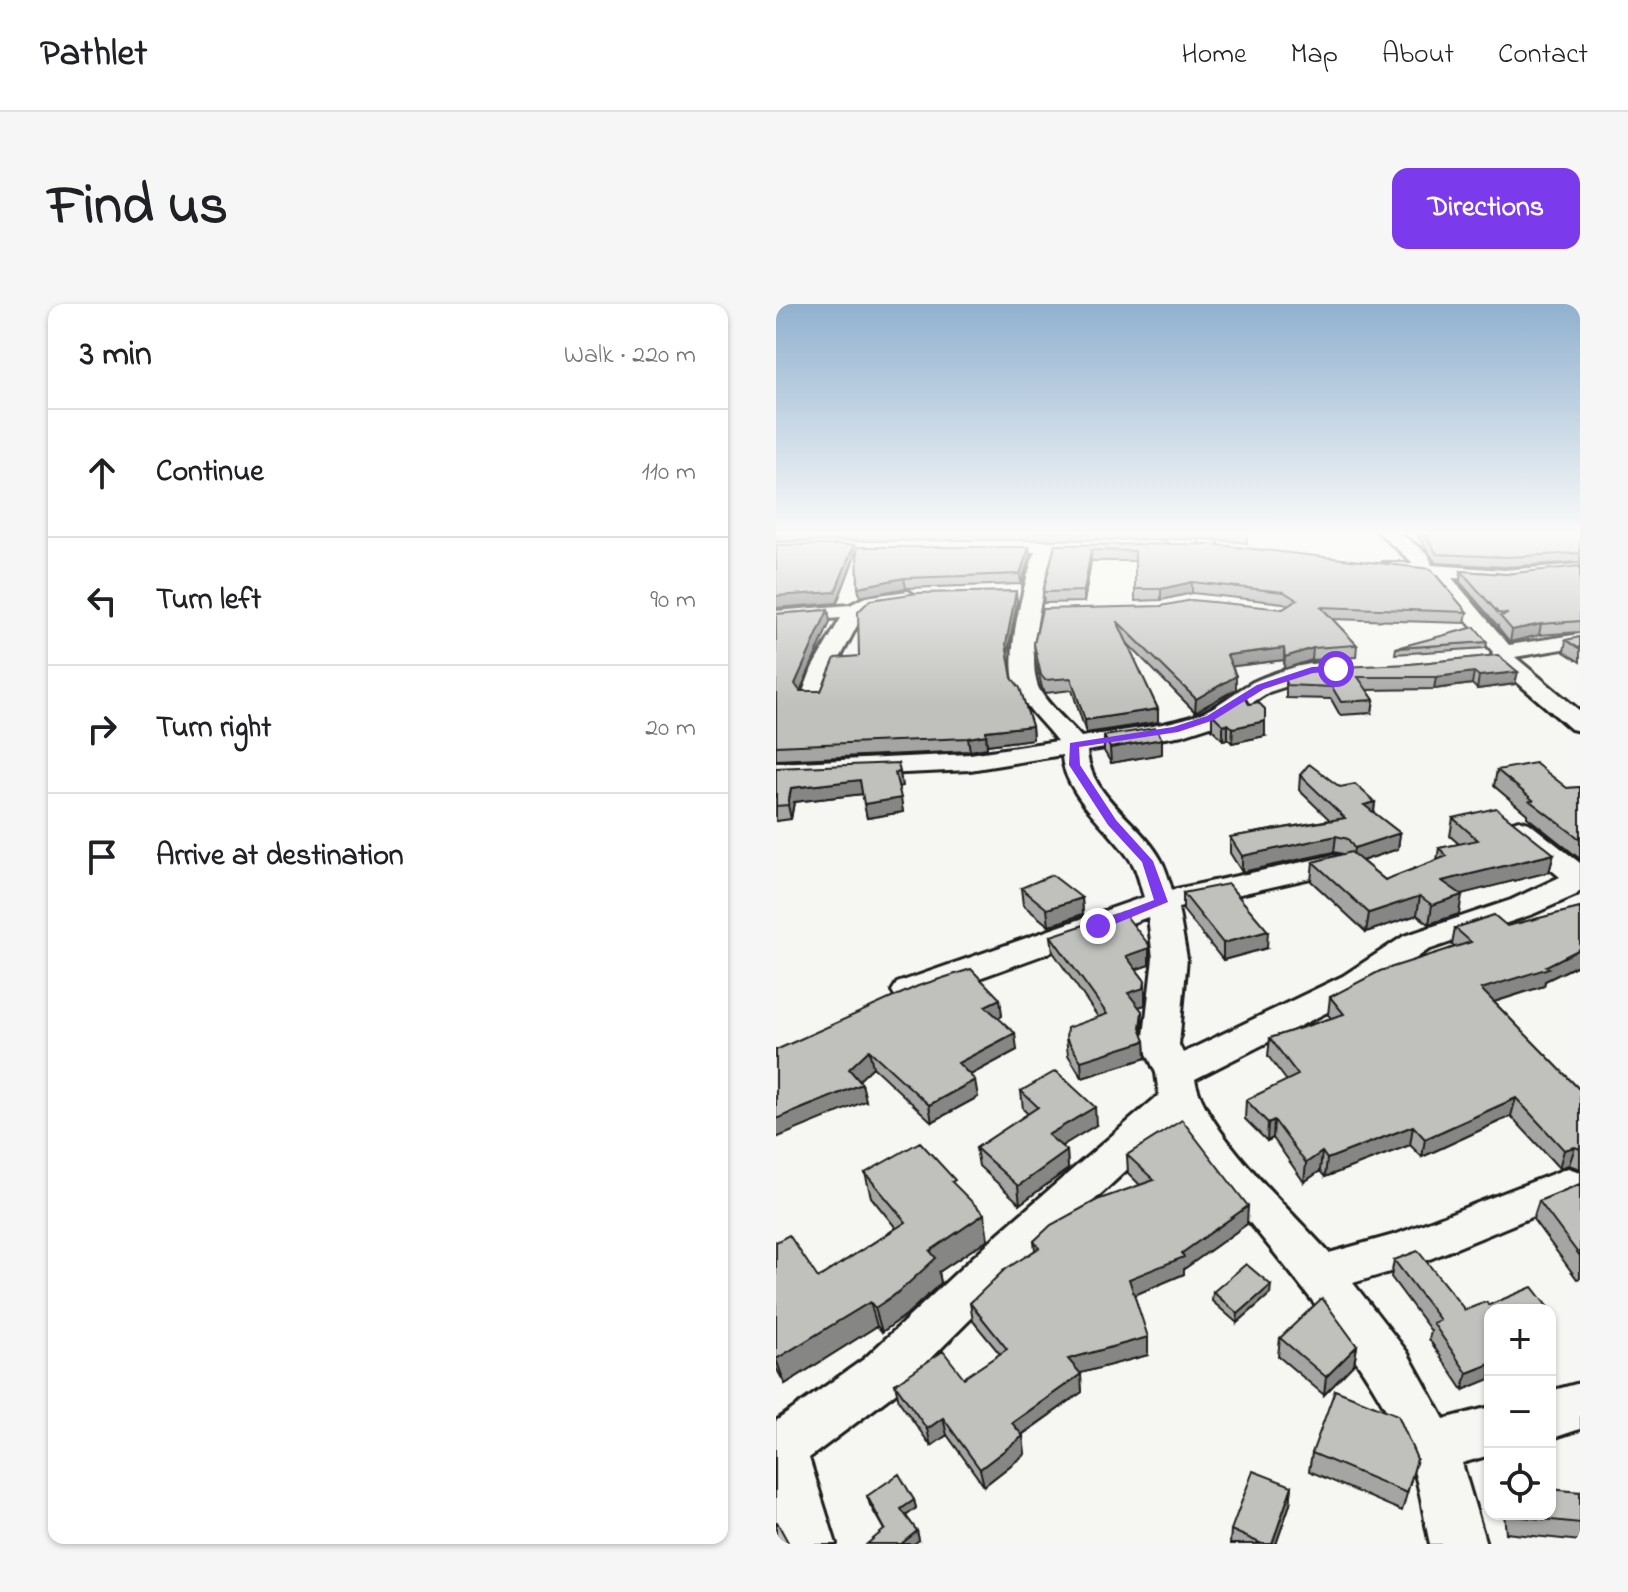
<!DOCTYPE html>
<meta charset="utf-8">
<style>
body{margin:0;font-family:"Indie Flower",sans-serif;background:#f6f6f6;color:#202124}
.controls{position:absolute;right:24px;bottom:24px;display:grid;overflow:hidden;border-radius:16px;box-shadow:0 2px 6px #0004}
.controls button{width:72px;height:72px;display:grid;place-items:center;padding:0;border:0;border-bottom:2px solid #e0e0e0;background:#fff;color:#202124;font:40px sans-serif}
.stop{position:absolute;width:24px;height:24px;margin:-18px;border:6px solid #7c3aed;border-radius:50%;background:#fff}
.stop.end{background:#7c3aed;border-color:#fff;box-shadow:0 2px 8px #0008}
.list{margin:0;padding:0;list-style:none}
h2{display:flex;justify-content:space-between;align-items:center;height:104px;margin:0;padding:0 32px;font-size:34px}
h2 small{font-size:26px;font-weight:400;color:#757577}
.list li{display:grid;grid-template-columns:52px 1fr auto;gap:24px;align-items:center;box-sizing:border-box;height:128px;padding:0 32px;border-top:2px solid #e0e0e0}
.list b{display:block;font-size:30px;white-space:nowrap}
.list em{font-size:26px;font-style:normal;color:#757577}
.icon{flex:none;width:44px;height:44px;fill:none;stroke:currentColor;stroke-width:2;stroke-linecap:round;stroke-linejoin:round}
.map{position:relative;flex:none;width:804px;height:1240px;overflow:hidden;border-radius:16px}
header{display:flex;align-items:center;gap:48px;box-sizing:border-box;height:112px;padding:0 40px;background:#fff;border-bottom:2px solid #e0e0e0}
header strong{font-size:38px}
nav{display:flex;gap:44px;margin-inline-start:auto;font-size:28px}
.intro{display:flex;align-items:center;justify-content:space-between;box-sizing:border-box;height:192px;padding:0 48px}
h1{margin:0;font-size:56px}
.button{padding:20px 36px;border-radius:16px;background:#7c3aed;color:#fff;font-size:28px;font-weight:700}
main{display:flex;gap:48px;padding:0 48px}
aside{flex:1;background:#fff;border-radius:16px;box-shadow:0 2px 6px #0004}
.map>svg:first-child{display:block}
</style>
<header>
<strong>Pathlet</strong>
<nav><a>Home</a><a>Map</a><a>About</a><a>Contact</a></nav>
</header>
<div class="intro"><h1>Find us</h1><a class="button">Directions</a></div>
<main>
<aside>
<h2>3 min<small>Walk · 220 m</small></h2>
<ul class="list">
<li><svg class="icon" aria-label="ahead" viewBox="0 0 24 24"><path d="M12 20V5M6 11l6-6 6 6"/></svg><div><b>Continue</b></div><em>110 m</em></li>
<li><svg class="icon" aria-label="left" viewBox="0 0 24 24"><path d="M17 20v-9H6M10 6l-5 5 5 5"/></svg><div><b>Turn left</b></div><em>90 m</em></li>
<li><svg class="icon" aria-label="right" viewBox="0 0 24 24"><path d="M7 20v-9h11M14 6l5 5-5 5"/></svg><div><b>Turn right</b></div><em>20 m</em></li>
<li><svg class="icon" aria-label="arrive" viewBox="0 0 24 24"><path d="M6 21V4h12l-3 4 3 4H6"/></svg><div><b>Arrive at destination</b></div></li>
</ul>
</aside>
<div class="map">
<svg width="804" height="1240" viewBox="0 0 804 1240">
<rect width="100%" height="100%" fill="#f6f6f2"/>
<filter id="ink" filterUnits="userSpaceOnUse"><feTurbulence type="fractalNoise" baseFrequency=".0125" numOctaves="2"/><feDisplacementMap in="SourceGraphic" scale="16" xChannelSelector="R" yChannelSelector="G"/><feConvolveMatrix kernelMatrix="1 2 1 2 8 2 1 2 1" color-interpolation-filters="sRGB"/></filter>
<g filter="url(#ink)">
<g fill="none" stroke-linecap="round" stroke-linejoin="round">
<!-- minor casing -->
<g stroke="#1c1c1c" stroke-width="6">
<path id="minor" d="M420,228h18l4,15 -3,4h-12z
M602,228h20l30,22 4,11 72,5 76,-6v12l-76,6 -52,-4 57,67 71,-11v12l-65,11 65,54v20l-9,-2 -77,-67 -3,-5 2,-5 -63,-76 -47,-5 -2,-4 2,-4h30z
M270,236l115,1 9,5 -9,5 -108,1c-9,31 -28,108 -14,137 9,17 29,33 42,48 39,-6 78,-10 116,-22 19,-7 36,-22 54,-32 16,-8 75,-30 87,-14l-3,5 -20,3 -46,15 -49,31 -37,12 -96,16c3,47 54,71 74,109 5,9 8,20 11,30l163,-35 11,3 4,6 -4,6 -168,38 9,50 -8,87 4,8 160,-77 61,-40 107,-36 49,-23 -51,-42 -4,-6 4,-6 10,-3 10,3 51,40v28l-4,4 -43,19 -105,36 -61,42 -172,87c8,50 98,134 134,174l68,-19 171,-66 12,4v25l-160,66 -67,20 54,69 37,67 46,-12v48l-28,8 24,81h-56c-7,-30 -11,-67 -24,-95 -56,-123 -156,-214 -230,-325l-144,134 -134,133 -89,67 27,86h-56l-4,-16v-107l88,-62 136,-127 159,-137 -3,-22 -13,-28 10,-87 -5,-41 -227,82 -12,3 -12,-3 -5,-8 5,-8 247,-86c-4,-11 -6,-26 -13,-36 -19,-31 -68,-66 -69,-106l-92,15 -194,9v-16l194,-9 87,-13c-12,-16 -30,-32 -39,-49 -16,-30 6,-108 17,-140l-259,1v-10z
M132,287l10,6 -3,4 -44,7 -8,6 -28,54 -14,34h-16l-4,-5 11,-29 29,-50 -65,5v-12l74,-6 15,-8z
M804,1079v46l-30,10v-48z"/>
</g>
<!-- minor -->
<use href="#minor" fill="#f6f6f2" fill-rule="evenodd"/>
</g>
<!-- wall -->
<path fill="#a5a5a3" stroke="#1c1c1c" stroke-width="2" d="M0,228h471v11l-38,-4 -433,2z
M639,228h165v30l-76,5 -68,-4z
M433,240l258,68 -2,11 -133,-4 25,26 -1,12 -44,3 -28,9v-9l-52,6 4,10v13l-41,23 -68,-69 31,66v13l-72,11 -14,-43 -26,3 -4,-5 -7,-32 -1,-12 8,-35h241l5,-3 -5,-3 -91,-10 -31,7 -26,1v-40h-44l-7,41 -40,1 -1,-11 12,-47z
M253,243l1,9 -9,28 -115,4 -46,9 -2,-10z
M804,262v66l-41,3 -29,7 -12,-15v-2l-2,-1 -36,-42 1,-11 45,3z
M241,298l-9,52 4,24 20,48 1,13 -46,6v3l-17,3 -194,9v-146l52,-4 2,12 -30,69h21l38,-35z
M804,333v25l-16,-10 2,-12z
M711,338l-1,6 -91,6 1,-6z
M722,351l17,29 -38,5 -5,-5 -38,5 -67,1 7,10 -2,13 -32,2 -9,-16 -45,-1v-21z
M436,410l53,22 -33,7 -4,-4 -5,1 -11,-11z
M328,432l58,18 -51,9 -7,-12z
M0,464l126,18h-4l5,26 -36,6 -4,-24 -69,8 -3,17 -15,2z
M721,466l70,18 13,-1v72l-53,-42v-3l-33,-28z
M524,471l40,12 35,15 -1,11 26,20 -2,16 -36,12 23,19 52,-20 2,-12 20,-4 -9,-8 3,-18 101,36 -5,18 -89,22 -1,20 -30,10 -12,-9 -51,17 -55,-51 2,-19 30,-8 -9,-2 -92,20 -12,-19v-16l100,-17 -31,-30z
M245,584l61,10 1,16 -34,12 -26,-21z
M407,589l84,55 -44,12 -40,-50z
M804,604v56l-35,17 -1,5 -50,16 86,88v79l-11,-4 -10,3 -48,-52 -89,41 -12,-12 -85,32 -5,-6 -16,11 -31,-44 -6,3 -22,-22 1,-19 41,-19 -19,-25 2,-18 61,-20 -3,-3 2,-18 124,-50 -2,-2 3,-17 52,-2z
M275,632l98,29 -13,4 9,12v24l-7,2 4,4 -1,21 4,9 1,17 -64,20 -14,-23 -2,-17 32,-21 -45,-65z
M224,695l2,17 -4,2 19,32 -47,25 8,22 -46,25 -59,-55 -14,13 3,4 4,17 -90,-51z
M245,787l75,34 -35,21 6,5 1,18 -48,35 -41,-38 -3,-18 52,-34 -5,-5z
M351,851l120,69 -63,45v5l-50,21 14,60 -68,18 2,19 -60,43 3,19 -41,32 -37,-51 -16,11 -32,-45 -4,-17 69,-6 36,-24 -27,-33 -3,-18 65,-53 -1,-9 106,-56 -12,-12z
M89,869l91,14 32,52 -49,33 2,11 -35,32 -24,17 -5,-6 -92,58 -9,-16v-126l42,36 78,-50 -25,-31z
M804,880v94l-3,1 -44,-60 6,-18z
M618,956l71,50 24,-5 1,5 -27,80 -34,-51 2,-8 -40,-54z
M437,988l57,2 -33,29 -25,-22z
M504,1034l77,8 -3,18 -30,31 -46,-39z
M536,1149l105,6 -15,52 -93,-40z
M516,1182l-2,18 -14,40h-46l1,-14z
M804,1188v49l-74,-8 -2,-19h46z
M91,1192l47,4 2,8 -10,8 11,15 2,9 -35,-10 -14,-25z"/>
<!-- shaded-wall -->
<path fill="#868684" stroke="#1c1c1c" stroke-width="2" d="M78,241l1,11 -18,47 -61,5v-12z
M253,243l1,9 -9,28 -1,-10z
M315,246v11l-7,41v-11z
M128,274l2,10 -46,9 -2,-10z
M416,278v11l-31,7v-11z
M240,287l1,11 -10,55 -1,-13z
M52,306l2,12 -32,74 -3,-12 2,-7z
M765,320l-2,11 -29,7 2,-12z
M508,344v12l-57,7v-12z
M537,344l-1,12 -28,9 1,-12z
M698,368l-2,12 -38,5 2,-12z
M742,368l-3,12 -38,5 2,-13z
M460,372v13l-41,23 1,-13z
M382,405v13l-72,11 -1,-13z
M489,417v15l-33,7 1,-15z
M452,420v15l-5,1v-15z
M256,422l1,13 -46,6 -1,-14z
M210,431l1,13 -17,3 -2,-13z
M386,435v15l-51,9 -1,-15z
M124,468l2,14 -4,1 -3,-14z
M84,476l3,14 -69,8 -3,17 -3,-14 3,-17z
M125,494l2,14 -36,6 -3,-14z
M599,498l-2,16 -9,-13z
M624,529l-2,16 -46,15 2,-16z
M560,532l-2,16 -92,20v-16z
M778,550l-5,18 -111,28 4,-19z
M686,591l-3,19 -30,10 3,-19z
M644,592l-3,19 -51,17 3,-19z
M306,594l1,16 -34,12 -2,-17z
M492,627l-1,17 -44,12v-17z
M373,641v20l-23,8v-17z
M804,645v15l-35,17 -1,5 -66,21 3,-18 65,-23z
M369,677v24l-16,5 -1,-17z
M224,695l2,17 -14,7 -3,-17z
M366,707v17l-2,15 5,-2 1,17 -64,20 -1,-17 59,-33z
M239,729l2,17 -56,30 -3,-17z
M93,746l4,17 -20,19 -4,-17z
M199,776l3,17 -46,25 -3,-17z
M86,780l4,17 -90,37v-19z
M740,794l-5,18 -89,41 3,-18z
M319,803l1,18 -46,28 -2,-18z
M498,816l-1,18 -6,3 1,-18z
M637,822l-3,19 -85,32 2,-18z
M799,843l-6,18 -10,3 5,-18z
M291,847l1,18 -48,35 -2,-18z
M546,848l-2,19 -16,11 2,-19z
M472,902l-1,18 -63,45v5l-54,23 -1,-18 53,-26z
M208,910l4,25 -49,33 2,11 -35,32 -24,17 -7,-24 55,-57z
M495,981l-1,9 -33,29 1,-9z
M94,998l7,24 -92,58 -9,-25z
M372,1033v18l-78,21 -2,-17z
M581,1042l-3,18 -30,31 2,-18z
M714,1060v15l-27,11 4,-17z
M305,1070l1,18 -68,48 -2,-17z
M167,1114l4,17 -16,11 -4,-17z
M247,1132l2,18 -41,32 -4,-17z
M516,1182l-2,18 -14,40h-4z
M138,1196l2,8 -12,9 -3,-8z
M141,1227l2,9 -5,4h-13z"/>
<!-- building -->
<path fill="#c0c0bd" stroke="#1c1c1c" stroke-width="2" d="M647,228h157v21l-74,4 -69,-3z
M433,240l222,25 36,43 -146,-5 36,38 -44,3 -28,9 -1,-9 -57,7 9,21 -40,23 -79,-78 41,88 -73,11 -14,-42 -26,2 -4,-5 -7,-31 8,-35 119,-3 31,-6 91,9 14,-9 -13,-8 -92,-10 -31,7h-26v-38l-44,-1 -7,41 -41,1 12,-47z
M0,241h78l-19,47 -59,4z
M81,243h172l-9,27 -116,4 -46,9z
M804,262v55l-39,3 -29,6 -12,-14 8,-2 -10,-1 -37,-42 45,3z
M240,287l-10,53 6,34 8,10 12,38 -46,5v4l-18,3 -192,8v-132l52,-4 -33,74 5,7h21l14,-33 24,-2 -1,-44 12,-12 48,-7z
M699,323l12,15 -91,6z
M804,333v12l-14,-9z
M722,351l20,17 -39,4 -5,-4 -38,5h-78l16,23 -33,2 -9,-15 -46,-2v-8l30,-9 94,-4z
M469,393l4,7 9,-2 7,7v12l-32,7 -5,-4 -5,1 -11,-11z
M379,424l7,11 -52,9 -6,-12z
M122,459l2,9 -5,1 6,25 -37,6 -4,-24 -69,8 -3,17 -12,1v-38z
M759,459l32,25 13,-1v52l-50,-38 3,-1 -36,-30z
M533,460l31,23 15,-3 20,18 -11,3 36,28 -46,15 -6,-9 -12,-3 -94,20 -12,-19 115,-19 -45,-43z
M720,504l58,46 -112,27 20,14 -30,10 -12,-9 -51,17 -56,-51 38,-10 34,28 62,-24 -8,-8 39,-8 -25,-22z
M276,571l30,23 -35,11 -26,-21z
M452,580l40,47 -45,12 -40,-50z
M804,604v41l-34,17 3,2 -68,21 99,101v59l-5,-2 -11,3 -48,-52 -91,41 -12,-13 -86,33 -5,-7 -16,11 -32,-43 -6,3 -22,-23 52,-25 -28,-37 74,-24 -14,-17 50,-26 91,-29 -16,-14 39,-13 13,11z
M347,608l26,33v3l-23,8 19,25 -1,7 -16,5 14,18 -2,17 5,13 -64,20 -15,-23 1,-10 40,-14 -56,-78z
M195,665l29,30 -15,7 30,27 -57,30 17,17 -46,25 -60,-55 -20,19 13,15 -86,35v-69l142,-64z
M280,767l39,36 -47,28 19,16 -49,35 -42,-38 62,-41 -17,-16z
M406,816l66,86 -66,47 2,4 -55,22 19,58 -80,22 13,15 -69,49 11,13 -43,33 -37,-51 -16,11 -32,-45 48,-33 21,27 43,-29 -37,-46 34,-33 35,-22 -5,-7 17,-16 46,-25 57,-20 -27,-25z
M144,838l35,38 -3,2 32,32 -54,37 6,7 -36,33 -25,17 -5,-6 -94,57v-117l13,-7 29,43 88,-56 -41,-49z
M804,880v72l-41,-55z
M642,947l47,59 21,-8 3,3 43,-18 18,23h-60v54l-23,9 -34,-50 7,-3 -46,-60z
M470,960l25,21 -33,29 -25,-22z
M546,994l35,48 -31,31 -46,-39z
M559,1086l63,25 19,44 -10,34 -95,-40z
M477,1167l39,15 -20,58h-10l-31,-14z
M123,1170l15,26 -13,9 16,22 -16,13h-34l18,-15 -18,-33z
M774,1185l30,3v31l-67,-7 -1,-2h38z
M0,1218h1l12,22h-13z"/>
</g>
<!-- sky -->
<linearGradient id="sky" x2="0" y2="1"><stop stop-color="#90b1cf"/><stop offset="0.57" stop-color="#fbfbf9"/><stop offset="1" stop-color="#fbfbf9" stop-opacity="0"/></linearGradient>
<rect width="804" height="402" fill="url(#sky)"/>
<!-- route -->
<path fill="#7c3aed" d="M560,362l4,5 -27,2 -49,16 -50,31 -36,12 -99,15 1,18 36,55 37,41 15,41 -65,27h-9v-6l60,-23 -12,-38 -34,-37 -39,-60 1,-22 103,-16 34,-11 50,-31 55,-18z"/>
</svg>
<div class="controls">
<button>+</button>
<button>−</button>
<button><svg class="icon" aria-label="locate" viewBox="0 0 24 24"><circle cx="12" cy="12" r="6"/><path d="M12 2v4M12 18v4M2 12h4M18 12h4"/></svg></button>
</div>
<div class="stop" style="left:560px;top:365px"></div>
<div class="stop end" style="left:322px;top:622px"></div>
</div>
</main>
